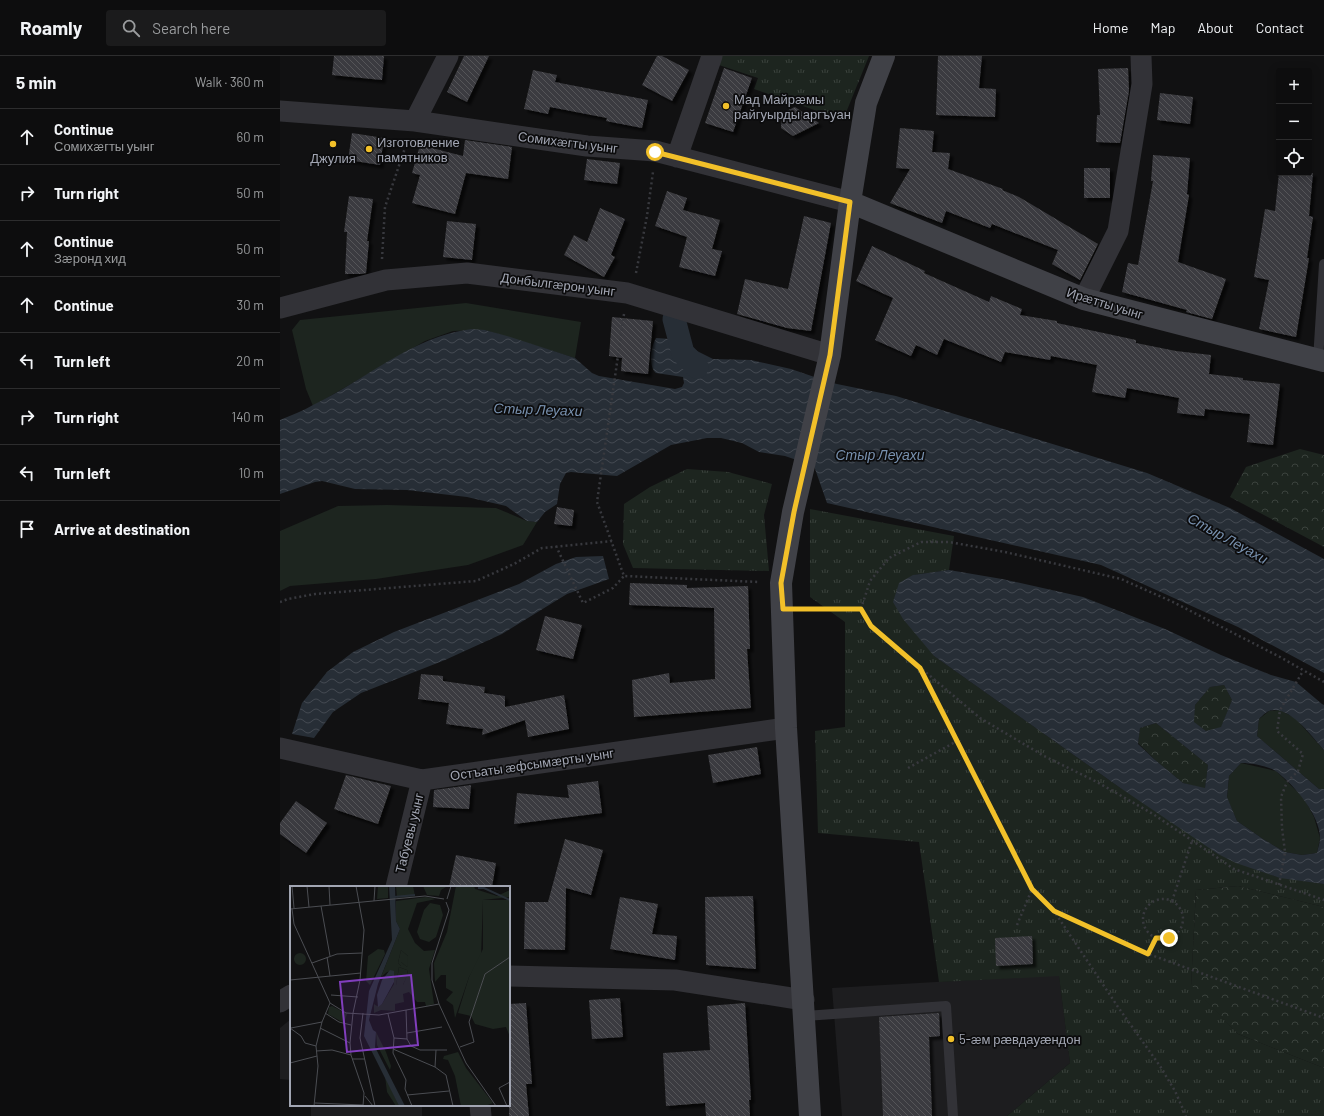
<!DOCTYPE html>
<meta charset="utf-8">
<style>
body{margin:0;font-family:Barlow,sans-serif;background:#1b1b1c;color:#f1f3f6}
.controls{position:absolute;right:12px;top:12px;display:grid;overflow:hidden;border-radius:4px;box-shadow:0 2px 10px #0003}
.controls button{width:36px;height:36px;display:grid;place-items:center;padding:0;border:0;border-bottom:1px solid #2d2d2e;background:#0d0d0e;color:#f1f3f6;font:20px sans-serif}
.stop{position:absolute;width:12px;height:12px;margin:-9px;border:3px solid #f2c029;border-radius:50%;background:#fff}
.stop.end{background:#f2c029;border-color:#fff;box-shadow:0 1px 4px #0008}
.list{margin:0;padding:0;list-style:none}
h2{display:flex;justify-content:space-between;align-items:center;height:52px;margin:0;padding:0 16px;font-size:17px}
h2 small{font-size:13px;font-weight:400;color:#9a9c9e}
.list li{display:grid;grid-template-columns:26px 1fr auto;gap:12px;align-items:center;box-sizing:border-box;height:56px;padding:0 16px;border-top:1px solid #2d2d2e}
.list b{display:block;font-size:15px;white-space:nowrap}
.list p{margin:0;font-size:13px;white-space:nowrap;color:#9a9c9e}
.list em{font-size:13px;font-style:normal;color:#9a9c9e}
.icon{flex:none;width:22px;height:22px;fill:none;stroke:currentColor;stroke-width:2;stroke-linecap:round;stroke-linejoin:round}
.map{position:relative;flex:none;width:1044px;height:1060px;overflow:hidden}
header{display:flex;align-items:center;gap:24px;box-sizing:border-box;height:56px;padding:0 20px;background:#0d0d0e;border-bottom:1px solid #2d2d2e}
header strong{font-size:19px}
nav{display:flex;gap:22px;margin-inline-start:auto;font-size:14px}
.search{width:280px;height:36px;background:#1b1b1c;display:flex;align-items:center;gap:10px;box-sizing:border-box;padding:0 14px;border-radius:4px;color:#9a9c9e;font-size:15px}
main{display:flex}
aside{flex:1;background:#0d0d0e}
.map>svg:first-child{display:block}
</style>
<header>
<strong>Roamly</strong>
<div class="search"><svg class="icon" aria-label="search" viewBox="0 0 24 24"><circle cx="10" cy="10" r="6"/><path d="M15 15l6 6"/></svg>Search here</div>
<nav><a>Home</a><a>Map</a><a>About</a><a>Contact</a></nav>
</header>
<main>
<aside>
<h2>5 min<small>Walk · 360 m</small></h2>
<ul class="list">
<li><svg class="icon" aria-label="ahead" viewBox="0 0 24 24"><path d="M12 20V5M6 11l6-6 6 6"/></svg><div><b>Continue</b><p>Сомихæгты уынг</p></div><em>60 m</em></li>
<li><svg class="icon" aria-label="right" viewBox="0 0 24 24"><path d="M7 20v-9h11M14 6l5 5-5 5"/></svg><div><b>Turn right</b></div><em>50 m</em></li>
<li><svg class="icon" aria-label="ahead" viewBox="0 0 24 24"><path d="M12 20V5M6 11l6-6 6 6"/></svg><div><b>Continue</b><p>Зæронд хид</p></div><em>50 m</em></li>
<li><svg class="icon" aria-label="ahead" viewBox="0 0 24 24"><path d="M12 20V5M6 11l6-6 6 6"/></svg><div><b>Continue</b></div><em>30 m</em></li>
<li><svg class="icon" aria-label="left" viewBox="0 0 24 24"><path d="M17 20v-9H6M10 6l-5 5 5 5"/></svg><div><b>Turn left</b></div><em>20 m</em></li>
<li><svg class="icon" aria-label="right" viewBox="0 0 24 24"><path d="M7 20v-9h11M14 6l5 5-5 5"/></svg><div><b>Turn right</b></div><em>140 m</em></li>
<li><svg class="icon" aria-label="left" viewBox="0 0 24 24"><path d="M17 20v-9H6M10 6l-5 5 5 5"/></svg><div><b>Turn left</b></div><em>10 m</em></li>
<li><svg class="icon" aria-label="arrive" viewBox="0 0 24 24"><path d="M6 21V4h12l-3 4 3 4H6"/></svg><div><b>Arrive at destination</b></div></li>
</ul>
</aside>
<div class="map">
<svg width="1044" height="1060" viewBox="0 0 1044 1060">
<defs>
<pattern id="forest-crowns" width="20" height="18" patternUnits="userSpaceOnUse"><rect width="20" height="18" fill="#1d251f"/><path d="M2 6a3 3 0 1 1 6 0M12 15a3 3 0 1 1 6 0" fill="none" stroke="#3b423d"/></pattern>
<pattern id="park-tufts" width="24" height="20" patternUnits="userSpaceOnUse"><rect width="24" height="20" fill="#1d251f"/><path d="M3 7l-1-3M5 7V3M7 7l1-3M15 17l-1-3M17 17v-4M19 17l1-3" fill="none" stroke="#3b423d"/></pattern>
<pattern id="water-waves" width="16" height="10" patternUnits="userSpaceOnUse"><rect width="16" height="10" fill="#272e36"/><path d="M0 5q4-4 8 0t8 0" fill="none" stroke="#434951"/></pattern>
<pattern id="building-back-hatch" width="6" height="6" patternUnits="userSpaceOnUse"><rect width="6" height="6" fill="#3b3b3f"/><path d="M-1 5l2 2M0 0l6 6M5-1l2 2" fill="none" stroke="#545458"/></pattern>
<filter id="shadow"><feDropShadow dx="3.5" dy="3.5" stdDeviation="1" flood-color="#0009"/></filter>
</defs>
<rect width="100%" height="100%" fill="#111112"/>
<!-- built -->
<path fill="#1d1d1f" d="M779,919l11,88 -63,53h-165l-10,-128z
M11,963v61l-11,-1v-51z
M31,1049h111v11h-111z"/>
<!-- grass -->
<path fill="#1d251f" d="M186,247l115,19 -6,36 -90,-28 -32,1 -28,10 -112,65 -7,-17 -14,-59 8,-10z
M107,449l109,3 31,13 10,1 -14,23 -55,20 -92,14 -86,7 -10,5v-60l58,-25z
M1000,654l15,8 29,32v39h-5l-62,-53 2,-17 10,-8z
M961,707l35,8 28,27 10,19 6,21 -3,15 -15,2 -17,-3 -22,-13 -26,-18 -10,-23 2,-22z"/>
<!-- forest -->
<path fill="url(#forest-crowns)" d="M1020,393l24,6v92l-94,-50 16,-30z
M944,629l8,15 -11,28 -15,3 -13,-9 2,-17 15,-18z
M876,667l52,42 -3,24 -22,-6 -29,-24 -16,-16 2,-15z
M958,830l86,21v161l-86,-34 -47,-48 5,-96z"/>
<!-- park -->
<path fill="url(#park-tufts)" d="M438,0h151l-26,64 -89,-31 4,-11 -42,-14z
M407,413l41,3 44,12 -8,31 5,56 -136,-3 -10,-24 1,-40 26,-17z
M530,453l144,27 -5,34 -35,5 20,81 185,131 155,89 50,8v23l-86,-21 -42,4 -5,95 47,49 86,34v48h-317l63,-53 -11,-87 -120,6 -20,-140 -101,-9 -3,-102 30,-4v-105l-35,-25z"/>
<!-- water -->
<path fill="url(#water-waves)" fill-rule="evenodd" d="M192,273l13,1 22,6 68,22 17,15 7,3 76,13 7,-2 2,-4 -1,-6 -27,-4c-8,-6 -5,-27 0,-35l15,1 10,4 32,16 38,1 40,9 41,14 64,13 251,77 83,35 94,51v114l-86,-46 -137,-62 -274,-62 -13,-37 -29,-10 -26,-4 -17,-9 -21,-5h-14l-36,7 -54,31 -46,-4 -5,1 -6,11 -3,20 -12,8 -8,10 -10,-1 -21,-15 -39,-9 -60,-7 -52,-1 -33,-8 -7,1 -35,12v-74c11,-5 23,-9 33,-15 53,-25 99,-69 159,-76z
M323,500l6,23 -42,15 -65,40 -57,26 -84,33 -28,19 -19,26 -22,-4 10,-31 25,-31 26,-20 41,-20 125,-48 37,-20 20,-7z
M669,514l53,9 81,18 82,32 56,26 50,20 25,7 26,22 2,1v45c-12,-13 -35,-46 -55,-39 -3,1 -7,5 -10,8l-2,17 62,53h5v95l-44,-6 -44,-15 -18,-9 -99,-67 -185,-131 -31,-37 -10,-17 6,-19 14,-8zM944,629l8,15 -11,27 -15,4 -12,-9 1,-17 15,-18zM876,667l52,42 -3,23 -22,-5 -29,-24 -16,-15 2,-16zM961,707c11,0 28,3 36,9 17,13 43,43 43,66 0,4 -2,10 -3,15l-15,2 -17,-3 -22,-13 -26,-18 -10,-24 2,-21z"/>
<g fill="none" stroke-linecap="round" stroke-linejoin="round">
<!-- canal -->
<path stroke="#272e36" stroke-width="23" d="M394,263l9,34 14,14"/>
</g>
<!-- building -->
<path fill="url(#building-back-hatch)" filter="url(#shadow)" d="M54,0h50l-2,24 -50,-5z
M184,0h25l-22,46 -20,-10z
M377,0h5l27,14 -17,31 -30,-16z
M658,0h44l-3,32 17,1 -1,28 -59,-2z
M444,12l28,10 -19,54 -28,-9z
M848,12l1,23 -9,52 -24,-1 1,-27h3l-2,-46z
M253,14l24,5 -2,7 93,18 -6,28 -36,-7 1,-3 -57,-11 -2,7 -24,-5z
M880,37l33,4 -3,27 -33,-4z
M515,51l24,16 -26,13 -12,-8 1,-15z
M620,72l34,3 -2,21 18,1 -2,16 55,20 -1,1 17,7 79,47 -18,36 -28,-16 6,-14 -66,-26 -2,4 -44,-17 -4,12 -52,-20 20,-34 -14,-1z
M72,77l32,5 -4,27 -32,-5z
M185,84l47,7 -4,32 -42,-6 -11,41 -43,-11 8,-28 -8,-2 8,-28 43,11z
M873,99l37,3 -3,36 2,1 -11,67 48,17 -14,40 -26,-7 1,-2 -65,-18 6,-29 10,2 15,-84h-2z
M307,103l33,4 -3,21 -33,-4z
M804,112h26v30h-26z
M999,117h34l-4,43 4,1 -6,41h2l-13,79 -37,-8 10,-49 -15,-3 11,-68 10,2z
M387,135l20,7 -4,12 37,10 -8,29 10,2 -7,25 -36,-9 8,-30 -32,-11z
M69,140l24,3 -6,42h2l-3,32 -5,1h-16l2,-42h-3z
M320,152l25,11 -14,36 4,2 -11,20 -40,-22 10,-20 13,7z
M524,160l27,7 -20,108 -24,-3 -50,-14 8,-35 43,10z
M167,165l29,3 -4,36 -29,-3z
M592,190l53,25 -1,2 65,29 2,-6 31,13 -2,6 37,6v2l79,17v3l40,8 35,4 -2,19 34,4v2l37,4 -7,61 -26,-3 3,-28 -45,-5 -1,7 -27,-3 2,-15 -52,-10 -2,10 -33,-6 5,-27 -46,-9 -1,4 -45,-8 -4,10 -57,-23 -7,16 -21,-10 -5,11 -36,-16 18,-42 -37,-17z
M332,261l41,4 -5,53 -27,-3 1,-13 -13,-2z
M277,451l17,3 -2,16 -18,-2z
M350,527l57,2v3l61,-2 2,63h-3l4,59 -117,9 -2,-37 37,-7 1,10 45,-4 -1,-71 -85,-3z
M265,560l37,9 -9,34 -37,-9z
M141,618l22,2v5l42,6 -1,6 21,3v11l59,-12 5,34 -41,8 -3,-17 -43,15 1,-6 -37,-5 3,-21 -31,-4z
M477,691l4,27 -48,9 -5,-28z
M66,719l45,11 -13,38 -44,-15z
M318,725l4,32 -88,11 3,-31 52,5 -2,-13z
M191,729l-2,24 -36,-2 1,-17z
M16,745l31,22 -21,30 -26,-19v-11z
M285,783l38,11 -12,45 -25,-7 -1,62 -41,-1 1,-47h23z
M176,799l40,8 -4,24h-43z
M473,840l3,73 -50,-4 -1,-68z
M340,841l38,7 -6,30 25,2 -2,24 -65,-11z
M752,880l1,28 -37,2 -1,-28z
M340,942l3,39 -31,2 -3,-39z
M246,947l6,81h-6l3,32h-20v-112z
M465,947l6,97h-2l1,16h-44l-1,-13 -39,3 -3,-53 47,-3 -3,-44z
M659,957l1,23 -11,1 3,79h-49l-4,-99z"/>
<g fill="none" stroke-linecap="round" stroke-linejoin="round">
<!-- path -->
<path stroke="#38393e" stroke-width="2.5" stroke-dasharray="2 3" stroke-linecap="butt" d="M102,203l3,-52 22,-65
M356,217l11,-57 6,-44
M344,258l-27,188 27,74 135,6
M276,490l27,57 30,-15 11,-12
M0,546l8,-3 27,-5 161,-13 38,-17 28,-16 70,-7
M523,553h58l10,17 109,92 64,38 53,26 56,32 81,55 90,31
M581,553l9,-28 19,-23 32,-16h28l56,10 116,27 52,23 107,55 44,25
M641,614l111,219 22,22 64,96 42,59 15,25 11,25
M628,712l49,-27
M999,829l6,-33 -3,-24 -1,-31 6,-15 11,-11 5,-17 -26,-23 3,-21 23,-39
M863 863a20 20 0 1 1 40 0a20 20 0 1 1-40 0Z
M892,845l20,-60
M774,855l89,41 181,66
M737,869l15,-36
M868,898l9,-15"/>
<!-- lane -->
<path stroke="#323237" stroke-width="10" d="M1038,304l6,-96
M525,960l141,-10 7,110"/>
<!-- street -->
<path stroke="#323237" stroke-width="21" d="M0,55l135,10 172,25 68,5 195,51
M135,65l33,-65
M397,101l35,-101
M804,243l34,-68 24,-147 -1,-28
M0,252l106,-28 81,-7 160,20 203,62
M0,692l142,32 364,-52
M116,831l26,-107
M229,920l166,4 129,20
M0,946l11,-7
M200,1049l1,11"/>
<!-- secondary -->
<path stroke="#404147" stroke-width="22" d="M570,146l234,97 240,62
M530,1060l-24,-388 -5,-145 12,-71 37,-157 20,-153 16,-99 18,-47"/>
</g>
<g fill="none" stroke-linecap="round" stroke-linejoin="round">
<!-- route -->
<path stroke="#f2c029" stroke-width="5" d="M375,96l195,50 -20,153 -36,157 -13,71 2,26h78l10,17 49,42 112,221 22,22 94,43 8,-16h13"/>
</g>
<!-- markers -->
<g fill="#f2c029" stroke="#0c0c0d" stroke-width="1.5">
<circle cx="446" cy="50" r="4"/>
<circle cx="53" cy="88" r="4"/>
<circle cx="89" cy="93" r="4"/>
<circle cx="671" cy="983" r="4"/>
</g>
<g text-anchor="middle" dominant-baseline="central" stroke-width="3.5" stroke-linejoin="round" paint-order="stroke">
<!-- poi labels -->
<g font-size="13" fill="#a2a6b3" stroke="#0c0c0d" text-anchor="start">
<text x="454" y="43">Мад Майрæмы<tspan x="454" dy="15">райгуырды аргъуан</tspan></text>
<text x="97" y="86">Изготовление<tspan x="97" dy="15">памятников</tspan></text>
<text x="53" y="102" text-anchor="middle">Джулия</text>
<text x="679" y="983">5-æм рӕвдауӕндон</text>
</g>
<!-- street labels -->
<g font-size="13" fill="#a2a6b3" stroke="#0c0c0d">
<text transform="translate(288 86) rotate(7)">Сомихæгты уынг</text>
<text transform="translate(278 228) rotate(7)">Донбылгæрон уынг</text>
<text transform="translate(825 247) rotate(17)">Ирæтты уынг</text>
<text transform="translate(252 708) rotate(-8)">Остъаты æфсымæрты уынг</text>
<text transform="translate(129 777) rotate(-76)">Табуевы уынг</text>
</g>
<!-- water labels -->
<g font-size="14" font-style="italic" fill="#7891af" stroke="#0c0c0d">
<text transform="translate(258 353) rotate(2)">Стыр Леуахи</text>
<text x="600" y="398">Стыр Леуахи</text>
<text transform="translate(948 482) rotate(29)">Стыр Леуахи</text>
</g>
</g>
<!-- overview -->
<g transform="translate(10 830)">
<rect width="220" height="220" fill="#111112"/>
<path d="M140,17l10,2 3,10 -7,22 -7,5 -9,-3 -3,-7 7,-22zM86,146l10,20 5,14 -1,4 -13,-25z" fill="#1d251f"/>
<path d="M166,0h18l1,3 22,7 13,-6v7l-27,3 -2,57 -12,20 -14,41 -2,-13 -7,-5 7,-8 -7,-4v-13h-5l-6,7 -1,-19 13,-31zM88,63l6,1 1,4 -15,31 -4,-4 2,-25zM111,64l7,6 1,6 -2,5 -6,-5v4l-3,-3zM109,81l8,3 1,4 -5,11h-7zM168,166l8,16 27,35 -8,3h-24l-6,-30 -7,-16 -5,-1 1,-3zM95,190l5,10 9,20h-3l-9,-14z" fill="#1d251f"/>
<path d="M193,14h27v137l-4,-10 -13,2 -18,-5 -4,-8 -13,-3 11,-36 14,-28z" fill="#1d251f"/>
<path d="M88,0h10v12l-11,1zM106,0h17l2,10 -18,2zM133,0h23v1l-5,3 -2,6 -12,-1zM136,11l10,2 -19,4 -9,26 7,14 9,8 11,-1 -6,19 5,35 -8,2 -1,-4h-8l-8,-10 -6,2 1,8 -9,2v7l-14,-1 -7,3v-9l3,2 5,-2 12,-20v-13l-7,1 -6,5 19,-48 -4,-8v-20zM111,64l7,6 -1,11 -6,-5v4l-3,-3zM109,81l8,3 1,3 -5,12h-7zM4 73a6 6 0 1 1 12 0a6 6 0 1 1-12 0ZM42,120l15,8 -3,9 -16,-9 1,-7z" fill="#1d251f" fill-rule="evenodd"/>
<path d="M99,0h6l1,35 4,8 -22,55 -9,36 4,10 3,2 -1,15 30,59h-6l-35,-70 5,-45 23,-51zM100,84l4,1v11l-12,22 -4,3 -1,-12 5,-15z" fill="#272e36"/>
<path fill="none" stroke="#272e36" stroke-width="2" d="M188,2h6l26,12M104,11l21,-2"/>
<path fill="none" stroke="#4b4d52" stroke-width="1" d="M2,0l2,22M17,0l2,21M39,0l1,19M66,0l8,44 -4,50 -7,33 -3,30 1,12 13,38 -1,13M157,13l4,-13M84,15l1,-15M156,16l3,8 -17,53v17l7,24 27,59 30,43M31,20l9,50M0,23l135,-13 19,3M2,23l2,15 36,79M37,71l3,19M22,77l25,-9 25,-1M0,94l71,-7M41,109l27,2M40,117l16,10 33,2 60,-11M116,124l1,29M35,127l14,9 12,3M73,127l-3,25 15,68M98,128l6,24 -1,15 13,27 -1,9 7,17M0,142l11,8 4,7 11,3M1,142l31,-6M30,142l30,15M117,147l35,-6M104,152l13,1 4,7 9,4h27M170,161l14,-5 -5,-20 16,-48 25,-17M103,163l42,18 11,8 7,31M26,165l16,-1 19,5M62,173h13M0,177l27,-7M145,181l1,-17M117,209l42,-4M75,210l8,10M25,217l48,2M24,220l4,-40 -2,-20 6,-24 8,-19M217,220l-8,-18 11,-6"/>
<path fill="#813ebd" fill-opacity="0.15" stroke="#813ebd" stroke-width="2" d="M121,89l7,70 -71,7 -7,-70z"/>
<rect width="220" height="220" fill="none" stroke="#a2a6b3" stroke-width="2"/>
</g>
</svg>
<div class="controls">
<button>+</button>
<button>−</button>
<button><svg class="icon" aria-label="locate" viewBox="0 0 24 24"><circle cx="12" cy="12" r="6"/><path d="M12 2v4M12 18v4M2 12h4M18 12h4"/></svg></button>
</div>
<div class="stop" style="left:375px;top:96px"></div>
<div class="stop end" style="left:889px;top:882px"></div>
</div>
</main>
